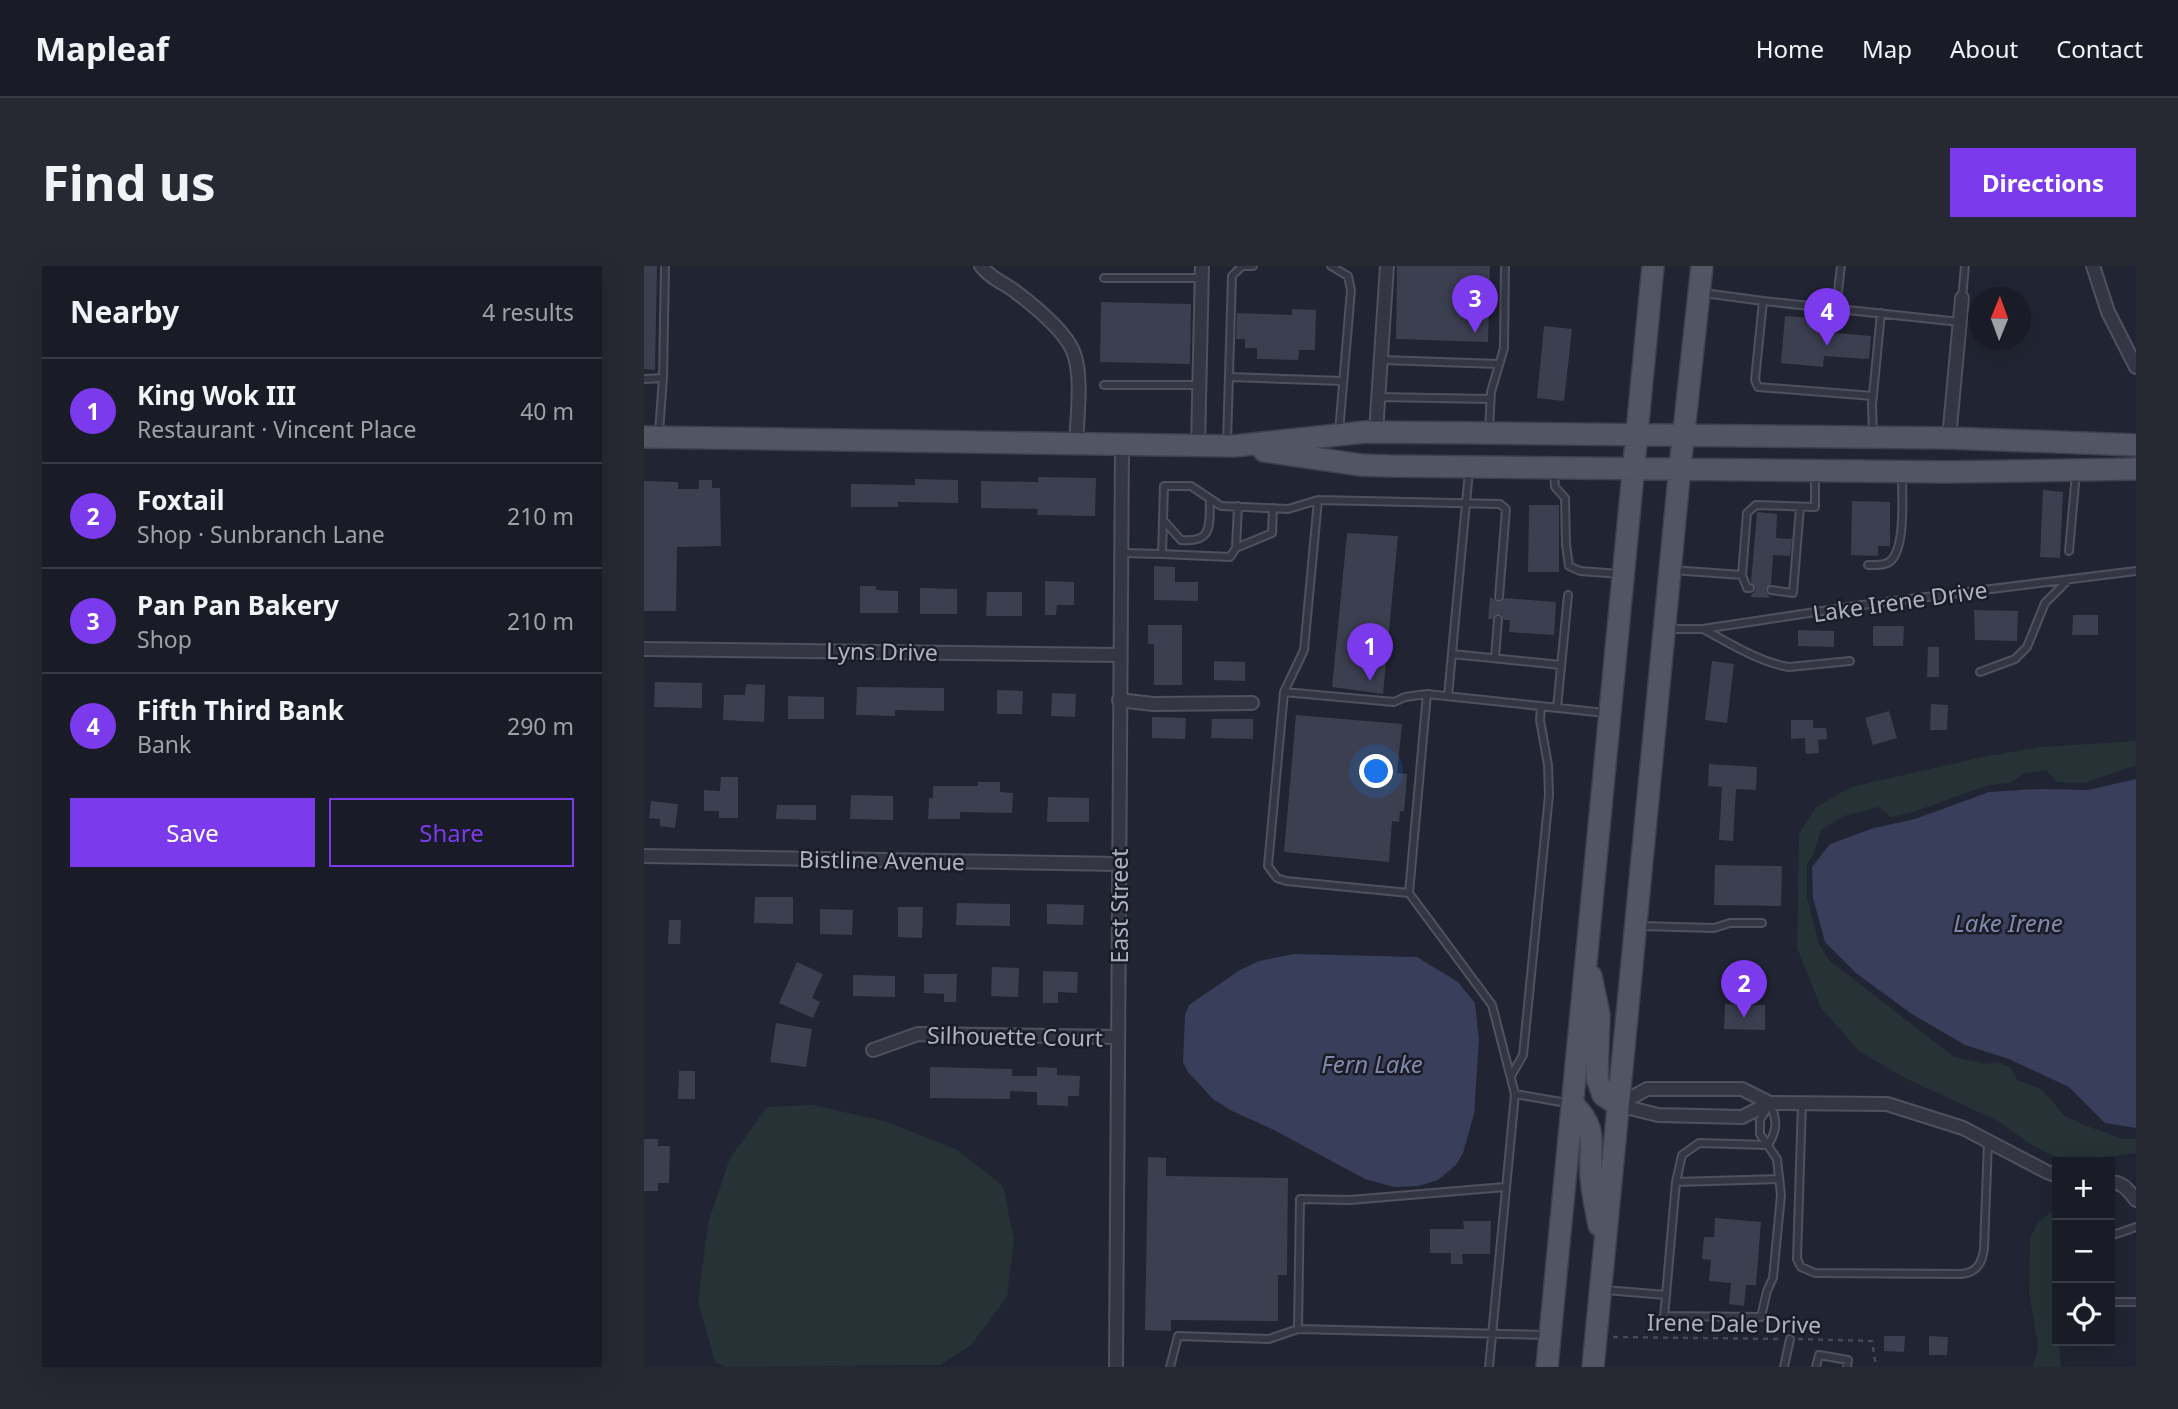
<!DOCTYPE html>
<meta charset="utf-8">
<style>
body{margin:0;font-family:"Noto Sans",sans-serif;background:#262832;color:#f1f3f6}
.controls{position:absolute;right:21px;bottom:21px;display:grid;overflow:hidden;border-radius:0px;box-shadow:0 7px 28px #0002}
.controls button{width:63px;height:63px;display:grid;place-items:center;padding:0;border:0;border-bottom:2px solid #373943;background:#191b26;color:#f1f3f6;font:35px sans-serif}
.compass{position:absolute;left:1324px;top:21px;width:63px;height:63px;border-radius:50%;background:#191b26;box-shadow:0 7px 28px #0002;rotate:1deg}
.you{position:absolute;left:733px;top:506px;width:24px;height:24px;margin:-18px;border:5px solid #fff;border-radius:50%;background:#1a73e8;box-shadow:0 0 0 10px #1a73e833}
.badge{display:grid;place-items:center;width:46px;height:46px;border-radius:50%;background:#7c3aed;color:#fff;font-size:23px;font-weight:700}
.pin{position:absolute;translate:-50% -58px;filter:drop-shadow(0 2px 4px #0008)}
.pin::after{content:'';position:absolute;top:37px;width:24px;height:21px;background:inherit;clip-path:polygon(0 0,100% 0,50% 100%)}
.list{margin:0;padding:0;list-style:none}
h2{display:flex;justify-content:space-between;align-items:center;height:91px;margin:0;padding:0 28px;font-size:30px}
h2 small{font-size:23px;font-weight:400;color:#9fa1a7}
.list li{display:grid;grid-template-columns:46px 1fr auto;gap:21px;align-items:center;box-sizing:border-box;height:105px;padding:0 28px;border-top:2px solid #373943}
.list b{display:block;font-size:26px;white-space:nowrap}
.list p{margin:0;font-size:23px;white-space:nowrap;color:#9fa1a7}
.list em{font-size:23px;font-style:normal;color:#9fa1a7}
.actions{display:flex;gap:14px;padding:21px 28px}
.actions a{flex:1;padding:16px 0;border:2px solid #7c3aed;border-radius:0px;text-align:center;font-size:24px;color:#7c3aed}
.actions .main{background:#7c3aed;color:#fff}
.icon{flex:none;width:38px;height:38px;fill:none;stroke:currentColor;stroke-width:2;stroke-linecap:round;stroke-linejoin:round}
.map{position:relative;flex:none;width:1492px;height:1101px;overflow:hidden;border-radius:0px}
header{display:flex;align-items:center;gap:42px;box-sizing:border-box;height:98px;padding:0 35px;background:#191b26;border-bottom:2px solid #373943}
header strong{font-size:33px}
nav{display:flex;gap:38px;margin-inline-start:auto;font-size:24px}
.intro{display:flex;align-items:center;justify-content:space-between;box-sizing:border-box;height:168px;padding:0 42px}
h1{margin:0;font-size:49px}
.button{padding:18px 32px;border-radius:0px;background:#7c3aed;color:#fff;font-size:24px;font-weight:700}
main{display:flex;gap:42px;padding:0 42px}
aside{flex:1;background:#191b26;border-radius:0px;box-shadow:0 7px 28px #0002}
.map>svg:first-child{display:block}
</style>
<header>
<strong>Mapleaf</strong>
<nav><a>Home</a><a>Map</a><a>About</a><a>Contact</a></nav>
</header>
<div class="intro"><h1>Find us</h1><a class="button">Directions</a></div>
<main>
<aside>
<h2>Nearby<small>4 results</small></h2>
<ul class="list">
<li><span class="badge">1</span><div><b>King Wok III</b><p>Restaurant · Vincent Place</p></div><em>40 m</em></li>
<li><span class="badge">2</span><div><b>Foxtail</b><p>Shop · Sunbranch Lane</p></div><em>210 m</em></li>
<li><span class="badge">3</span><div><b>Pan Pan Bakery</b><p>Shop</p></div><em>210 m</em></li>
<li><span class="badge">4</span><div><b>Fifth Third Bank</b><p>Bank</p></div><em>290 m</em></li>
</ul>
<div class="actions"><a class="main">Save</a><a>Share</a></div>
</aside>
<div class="map">
<svg width="1492" height="1101" viewBox="0 0 1492 1101">
<rect width="100%" height="100%" fill="#212432"/>
<!-- green -->
<path fill="#263236" d="M1492,475v24l-51,18 -28,-1 -11,-12 -22,3 -13,10 -22,2 -76,27 -22,5 -12,-10 -35,9 -23,14 -8,25 -6,9v34l12,46 10,16 125,97 32,7 10,-2 14,5 7,13 24,9 24,27 19,9 39,14h13v14l-71,9 -38,-20 -29,-21 -93,-43 -46,-27 -38,-43 -24,-60 2,-114 17,-27 35,-20 132,-30 58,-10z
M168,839l72,16 72,28 47,37 11,54 -7,57 -36,48 -31,20 -214,2 -11,-5 -17,-61 10,-78 22,-65 37,-51z
M1412,942l1,133h2l2,26h-28l5,-21 -9,-53 1,-56 8,-14z"/>
<!-- water -->
<path fill="#393e5a" d="M1492,513v349l-31,-5 -36,-36 -60,-28 -44,-14 -53,-31 -55,-40 -32,-32 -12,-44 -1,-31 18,-23 44,-16 41,-9 74,-27 51,-3 48,1z
M650,688l123,3 41,25 17,21 4,37 -5,74 -11,39 -7,12 -18,15 -20,6 -24,1 -29,-8 -91,-49 -42,-19 -19,-12 -25,-27 -5,-10 2,-47 4,-10 51,-35 19,-9z"/>
<!-- building -->
<path fill="#3b3f50" d="M0,0h13l-2,104 -11,-1z
M753,0h93l-2,76 -92,-3z
M457,36l90,2 -1,60 -90,-2z
M648,43l24,1 -1,40h-16l-1,10 -41,-1v-11h-12v-9h-9l1,-26 55,2z
M1141,50l41,3 -1,13 46,4 -2,23 -45,-3 -1,11 -42,-4z
M900,60l28,3 -8,72 -27,-3z
M394,211l58,1 -1,38 -58,-1 1,-6 -57,-1v-27l57,1z
M271,213l43,1v23l-60,-1v5h-47v-23l64,1z
M55,214h13v8h8l1,58 -44,1 -1,64h-32v-130l34,1v7h21z
M1399,224l20,2 -3,66 -20,-1z
M1208,235l38,1v44h-12v10l-27,-1z
M885,239h30v67h-31z
M1113,246l20,2 -1,24 16,1 -2,17 -17,-1 -2,29 -6,6 5,8 -20,-1 6,-8 -5,-7z
M703,267l51,3 -15,158 -51,-7z
M510,300l21,1v15h23v19l-44,-1z
M401,315l29,1v23h-17l-1,10h-11z
M216,320h16v4l22,1v22h-38z
M276,322l37,1v25h-37z
M343,326h35v24h-36z
M846,331l9,6 6,-5 51,4 -2,33 -45,-3 1,-12h-6l-3,-6h-5l-4,5h-4z
M1330,344l44,1 -1,30 -42,-1z
M1429,349h25v20h-26z
M504,359h34v60h-28v-41h-6z
M1229,360h31l-1,20h-30z
M1154,364l36,1v16l-36,-1z
M1284,381h11v30h-12z
M570,395l31,1v19l-31,-1z
M1068,395l22,3 -7,59 -22,-3z
M11,416l47,1v25l-48,-1z
M102,418l19,1 -1,37 -41,-2 1,-25h21z
M213,421l87,1v23l-49,-1v6l-39,-1z
M353,424l26,1 -1,23h-25z
M408,427l24,1 -1,23 -24,-1z
M144,430l36,1v22h-36z
M1287,438l17,1 -1,25h-17z
M1245,445l8,27 -24,7 -8,-27z
M652,449l106,9 -5,49 10,1 -1,16 -2,22 -4,-1 -1,11 -7,-1 -3,41 -105,-10z
M508,451l34,1 -1,21 -33,-1z
M568,453h41v20l-42,-1z
M1147,454h22v8h13l1,11 -9,1 1,13 -13,1 -1,-16 -14,1z
M1065,498l48,3 -1,23 -20,-1 -3,52 -14,-1 3,-53 -14,-1z
M77,511h17v41h-19v-7h-15v-21l16,1z
M334,516h22v10l13,1 -1,20 -52,-1v7h-32l1,-21h4v-12h45z
M207,529l42,1v24l-43,-1z
M404,531l41,1v24h-42z
M7,535l27,3 -3,24 -15,-2v-7l-11,-1z
M133,539h39v15l-40,-1z
M1071,599l67,1 -1,40 -67,-1z
M111,631h38v27l-39,-1z
M313,637l53,1v22l-54,-1z
M403,638l37,1 -1,20 -36,-1z
M254,641h25l-1,31 -24,-1z
M176,643l33,1 -1,25 -32,-1z
M25,654h12l-1,24h-12z
M153,696l26,12 -11,24 8,4 -7,16 -34,-15z
M348,701l27,1 -1,29 -27,-1z
M399,705l35,1 -1,21 -19,-1v11h-15z
M280,708h33l-1,28h-12v-8l-20,-1z
M209,709l42,1v21l-42,-1z
M1081,738l40,1v25l-41,-1z
M132,757l36,6 -6,38 -36,-5z
M286,801l82,2v7h25v-9l20,1v7l23,1 -1,20h-11v10l-31,-1v-13l-27,-1v8l-80,-1z
M35,805h16v28h-17z
M0,873h14v7h12l-1,37h-11v8h-14z
M504,891l18,1v18l122,2 -1,97h-9v46l-107,-1v11l-26,-1z
M1071,952l46,4 -5,63h-10l-2,21 -15,-2 2,-21 -22,-2 2,-21 -9,-1 2,-22h10z
M819,955h28l-1,33h-28l1,10h-12v-11h-21v-24h34z
M1240,1070h21l-1,16 -20,-1z
M1285,1070l19,1 -1,18h-18z"/>
<g fill="none" stroke-linecap="round" stroke-linejoin="round">
<!-- service casing -->
<g stroke="#4f515e" stroke-width="10">
<path id="service" d="M687,0l17,10 3,14 -12,142
M460,12h97
M1060,27l59,8
M1318,32l3,-32
M1192,42l5,-42
M738,94l117,4
M587,111l112,4
M0,113l19,-1 2,-112
M460,119h95
M1229,130l-115,-9 -3,-7 8,-79 197,21
M734,131l112,2
M845,164l2,-38 13,-44 1,-82
M15,166l4,-54
M1229,169l-1,-30 9,-92
M583,176l5,-166 10,-10h11
M910,207l1,14 10,11 1,47 3,21 11,5 40,3
M674,234l-14,150 -20,42 -16,174 9,12 9,3 123,12
M594,240l-2,42 -6,9 -68,-3 2,-68h27l30,20 67,3 30,-9 182,4 6,5 -7,88
M519,254l18,20c33,3 28,-16 29,-41
M592,282l36,-15 1,-25
M1425,285l7,-78
M478,287l40,1
M1224,299c7,0 15,1 21,-3 17,-11 13,-66 13,-85
M1028,304l70,5 5,-62 9,-8 59,2v-34
M1098,309l5,13h3
M1127,324l22,3 7,-86
M1025,363h34l159,-24 274,-34
M1061,364c26,14 54,32 84,37l61,-6
M808,388l109,11
M851,392l3,-39
M1336,406l35,-13 12,-12 18,-44 23,-23
M640,426l110,10 11,-5 22,-3 178,19
M783,428l-18,199 83,112 23,89
M804,430l21,-225
M913,442l11,-113
M997,660l73,2 16,-5h32
M867,810l12,-21 26,-260 -1,-30 -8,-45 1,-14
M1158,837l-5,156 4,8 14,6 147,1c15,-2 20,-11 22,-25l4,-108
M1124,879c10,-16 9,-25 2,-42
M1032,916l103,-3
M1466,970l26,-9
M961,1024l61,5 10,-113 6,-27 17,-12 69,2
M1022,1029l-2,21 97,1 6,-26 6,-13 8,-83 -4,-36 -17,-25v-14l8,-13
M1466,1032l3,4h23
M654,1063l247,6
M526,1101l8,-31 91,3 29,-10 2,-130 50,1 155,-13
M845,1101l26,-273 52,9
M1140,1101l6,-28
M1172,1101l3,-12 29,5 -1,7"/>
</g>
<!-- minor casing -->
<g stroke="#4f515e" stroke-width="16">
<path id="minor" d="M337,0c9,12 23,17 35,26 17,13 48,38 57,59 10,23 4,67 3,93
M1449,0l15,46 28,55
M732,166l11,-166
M1305,172l13,-140
M554,180l4,-180
M0,383l476,6
M475,434l34,4 99,-1
M0,590l475,8
M229,784l45,-16 200,3
M974,839l40,10 84,2 28,-14 117,1 76,24 84,44 10,4
M974,839l29,-16h95l28,14
M1466,916c13,0 18,8 26,18
M472,1101l6,-923"/>
</g>
<!-- primary casing -->
<g stroke="#3e404d" stroke-width="24">
<path id="primary" d="M0,171l590,9 131,-14 124,1 460,5 187,7
M620,185l97,14 29,1 558,6 188,-3
M947,710l8,39 -2,63 6,17 15,10
M928,838c27,23 17,41 19,72 1,16 5,33 8,49
M903,1101l106,-1101
M949,1101l87,-900 22,-201"/>
</g>
<!-- path -->
<path stroke="#424d53" stroke-width="2.5" stroke-dasharray="5 5" stroke-linecap="butt" d="M969,1071l168,2
M1154,1073l74,2 4,26"/>
<!-- service -->
<use href="#service" stroke="#343743" stroke-width="6"/>
<!-- minor -->
<use href="#minor" stroke="#343743" stroke-width="12"/>
<!-- primary -->
<use href="#primary" stroke="#525563" stroke-width="21"/>
</g>
<g text-anchor="middle" dominant-baseline="central" stroke-width="5" stroke-linejoin="round" paint-order="stroke">
<!-- street labels -->
<g font-size="23" fill="#aeb1c0" stroke="#1a1c28">
<text transform="translate(1256 335) rotate(-8)">Lake Irene Drive</text>
<text transform="translate(238 385) rotate(1)">Lyns Drive</text>
<text transform="translate(238 594) rotate(1)">Bistline Avenue</text>
<text transform="translate(475 640) rotate(-90)">East Street</text>
<text transform="translate(371 770) rotate(1)">Silhouette Court</text>
<text transform="translate(1090 1057) rotate(1)">Irene Dale Drive</text>
</g>
<!-- water labels -->
<g font-size="24" font-style="italic" fill="#8189aa" stroke="#1a1c28">
<text x="1364" y="656">Lake Irene</text>
<text x="728" y="797">Fern Lake</text>
</g>
</g>
</svg>
<div class="controls">
<button>+</button>
<button>−</button>
<button><svg class="icon" aria-label="locate" viewBox="0 0 24 24"><circle cx="12" cy="12" r="6"/><path d="M12 2v4M12 18v4M2 12h4M18 12h4"/></svg></button>
</div>
<svg class="compass" viewBox="-18 -18 36 36"><path d="M0-13l5 13h-10z" fill="#e53935"/><path d="M0 13l5-13h-10z" fill="#9fa1a7"/></svg>
<div class="you"></div>
<div class="pin badge" style="left:726px;top:415px">1</div>
<div class="pin badge" style="left:1100px;top:752px">2</div>
<div class="pin badge" style="left:831px;top:67px">3</div>
<div class="pin badge" style="left:1183px;top:80px">4</div>
</div>
</main>
